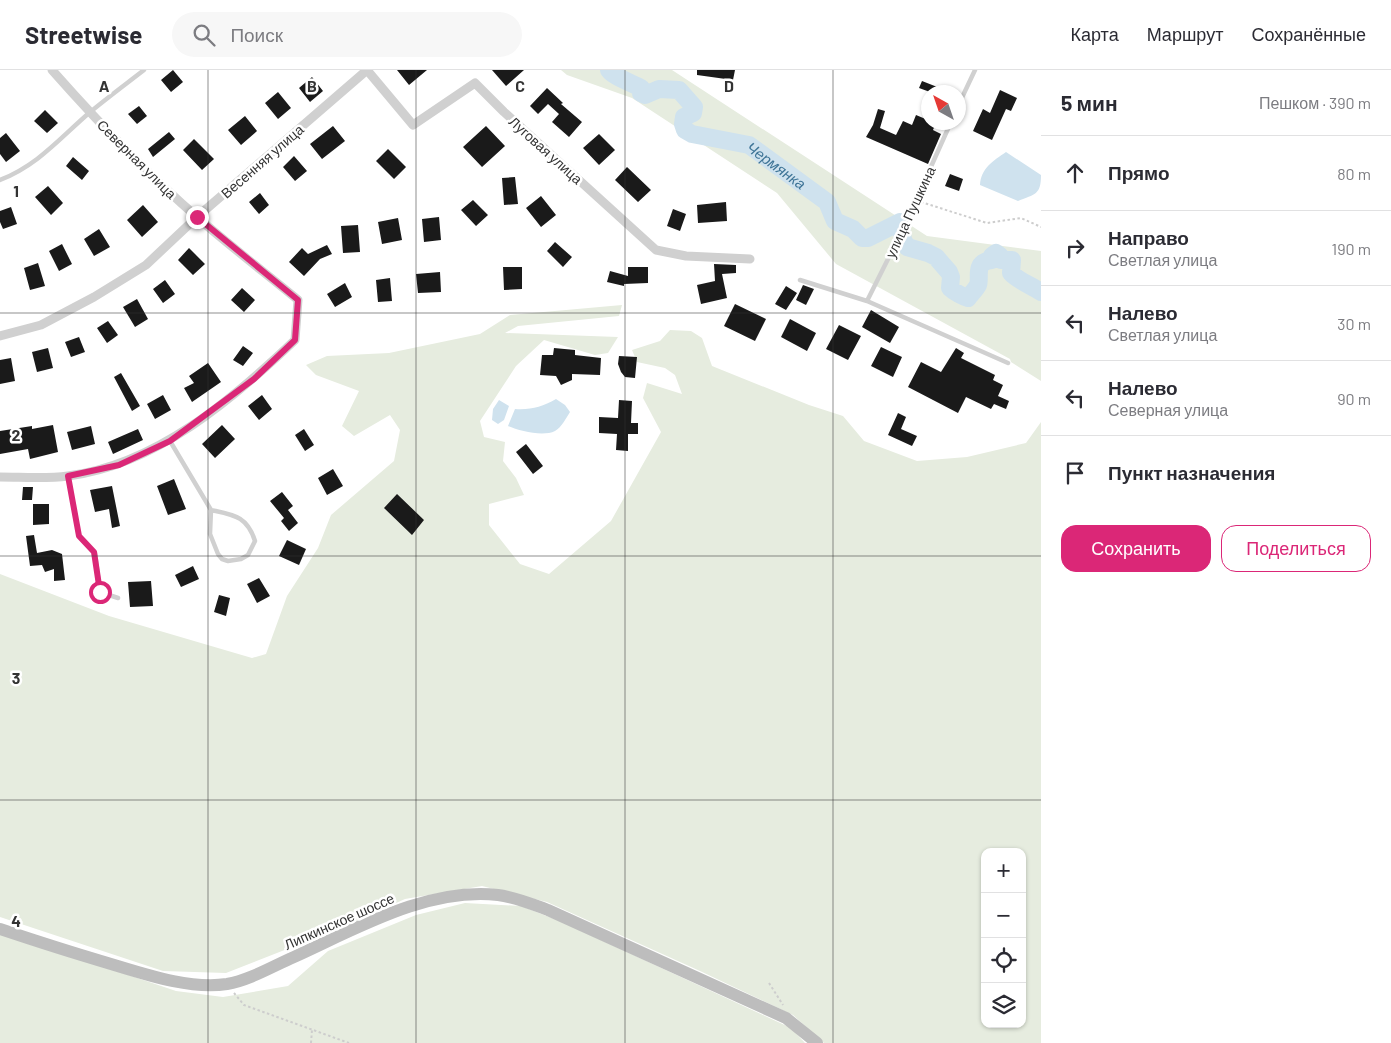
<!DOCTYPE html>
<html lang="ru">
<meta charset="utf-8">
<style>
body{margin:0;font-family:Barlow,sans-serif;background:#f7f7f7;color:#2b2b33}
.controls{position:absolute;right:15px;bottom:15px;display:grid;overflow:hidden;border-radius:10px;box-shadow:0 1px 4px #0004}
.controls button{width:45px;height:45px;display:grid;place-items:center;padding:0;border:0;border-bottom:1px solid #e1e1e2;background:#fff;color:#2b2b33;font:25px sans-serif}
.compass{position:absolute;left:921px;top:15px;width:45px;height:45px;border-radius:50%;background:#fff;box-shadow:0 1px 4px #0004;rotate:320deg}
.stop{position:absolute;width:15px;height:15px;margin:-11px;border:4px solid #db2777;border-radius:50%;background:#fff}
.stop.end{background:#db2777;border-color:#fff;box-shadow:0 1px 5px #0008}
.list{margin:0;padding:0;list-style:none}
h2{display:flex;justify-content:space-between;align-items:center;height:65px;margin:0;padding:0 20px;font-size:21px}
h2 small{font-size:16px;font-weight:400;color:#7c7c81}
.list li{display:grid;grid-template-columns:32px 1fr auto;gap:15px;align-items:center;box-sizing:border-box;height:75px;padding:0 20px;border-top:1px solid #e1e1e2}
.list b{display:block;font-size:19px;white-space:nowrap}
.list p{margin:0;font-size:16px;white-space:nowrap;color:#7c7c81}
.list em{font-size:16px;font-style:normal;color:#7c7c81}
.actions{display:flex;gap:10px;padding:15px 20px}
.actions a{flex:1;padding:11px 0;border:1px solid #db2777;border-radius:15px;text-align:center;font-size:18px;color:#db2777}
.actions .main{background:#db2777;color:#fff}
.icon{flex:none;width:28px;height:28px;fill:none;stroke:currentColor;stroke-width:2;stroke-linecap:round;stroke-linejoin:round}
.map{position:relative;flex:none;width:1041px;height:973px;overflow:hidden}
header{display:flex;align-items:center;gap:30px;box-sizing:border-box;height:70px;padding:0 25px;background:#fff;border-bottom:1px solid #e1e1e2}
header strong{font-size:24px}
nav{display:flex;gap:28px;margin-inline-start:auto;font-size:18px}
.search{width:350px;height:45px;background:#f7f7f7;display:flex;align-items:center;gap:12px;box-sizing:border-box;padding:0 18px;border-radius:28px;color:#7c7c81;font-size:19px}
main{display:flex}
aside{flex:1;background:#fff}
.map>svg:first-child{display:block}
</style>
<header>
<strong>Streetwise</strong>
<div class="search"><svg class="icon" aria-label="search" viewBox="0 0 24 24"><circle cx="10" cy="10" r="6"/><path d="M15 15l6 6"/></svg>Поиск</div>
<nav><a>Карта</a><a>Маршрут</a><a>Сохранённые</a></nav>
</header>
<main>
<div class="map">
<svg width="1041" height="973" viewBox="0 0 1041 973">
<rect width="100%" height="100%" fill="#fff"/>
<!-- green -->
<path fill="#e6ecdf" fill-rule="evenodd" d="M561,0h111l255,166 114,15v130l-30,-19 -1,-3 -174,-95 -59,-71 -145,-95 -65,-23z
M622,235l-3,11 -101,10 -13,7 113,4 -10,16 -13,2 -51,-15 -28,26 -36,55 4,16 21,5 -2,19 13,17 8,17 -35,9v21l31,39 29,10 62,-53 50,-89 -18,-34 4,-15 35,11 -7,-19 -10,-7 -28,-6 -5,-12 28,-9 10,-11 21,1 11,7 10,28 97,39 34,11 21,25 53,20 50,-4 59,-14 15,-21v621h-217l-31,-28 -93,-44 -153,-69 -65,-16 -77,13 -67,30 -112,44 -63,-2 -163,-54v-343l109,42 143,42 14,-4 21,-58 31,-48 13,-33 63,-54 6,-31 -10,-15 -36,21 -12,-10 17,-35 -43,-16 -10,-10 21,-9 62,-3 91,-19 30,-19zM985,782h37v172h-37z
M465,833l56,3 41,16 229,106 14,15h-805v-111l176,59 47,6 65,-11 40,-35 88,-36z"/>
<!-- water -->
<path fill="#cfe2ee" d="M1006,82l35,23c0,20 -6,19 -23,26l-38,-16c1,-17 13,-24 26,-33z
M556,329l9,6 5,7c-4,6 -8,15 -15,19 -12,6 -35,0 -47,-5l7,-17c16,1 27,-2 41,-10z
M499,330l10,6 -5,14 -6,4 -6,-4 1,-11z"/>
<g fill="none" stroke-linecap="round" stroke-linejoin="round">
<!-- river -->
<path stroke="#cfe2ee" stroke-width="18" id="s1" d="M609,0c5,7 23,13 32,18v5l4,2 14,-6 20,1 15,17 -1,6 -9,4 -1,7 2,6 7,4 57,11 78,57 8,19 18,8 9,9h6l32,-16 3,18 4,7 21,6 8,4 13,15 2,5 -1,11c4,4 14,9 18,10 3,-4 8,-9 10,-13 3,-8 -5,-23 14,-25v-4l4,-3 4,3 1,4h11l-1,13c6,7 21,13 30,19"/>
</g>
<!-- building -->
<path fill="#1a1a1a" d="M173,0l10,12 -12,10 -10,-12z
M397,0h30l-18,15z
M492,0h32l-18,16z
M697,0h38l-2,10 -36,-5z
M312,7l11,14 -13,11 -11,-14z
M922,11l28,11h-20l-11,-4z
M547,18l16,15 -2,1 21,18 -13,15 -17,-15 7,-8 -11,-10 -10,10 -8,-8z
M1000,20l17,8 -6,13 -5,-2 -14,31 -19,-9 10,-22 7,4z
M278,22l13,16 -13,11 -13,-16z
M139,36l8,10 -10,8 -9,-10z
M878,39l7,2 -5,17 16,7 7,-14 9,4 4,-10 12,5v2l8,1 -3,7 8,4 -13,30 -62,-27 7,-12z
M45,40l13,13 -11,10 -13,-12z
M245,46l12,15 -16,14 -13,-15z
M333,56l12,15 -23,18 -12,-15z
M486,56l19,20 -23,21 -19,-20z
M169,62l6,7 -22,18 -5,-8z
M6,63l14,18 -14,11 -6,-8v-16z
M599,64l16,16 -16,15 -16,-17z
M194,69l20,20 -12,11 -19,-20z
M388,79l18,18 -12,12 -18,-18z
M294,86l13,15 -12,10 -12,-14z
M73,87l16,14 -7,9 -16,-14z
M627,97l24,23 -13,12 -23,-22z
M950,104l13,5 -4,12 -14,-5z
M515,107l3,27 -14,1 -2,-27z
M48,116l15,17 -12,12 -16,-18z
M260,123l9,12 -10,9 -10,-12z
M541,126l15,19 -15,12 -15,-19z
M473,130l15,15 -12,11 -15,-16z
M726,132l1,19 -29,2 -1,-18z
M143,135l15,17 -16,15 -15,-17z
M11,137l6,17 -14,5 -3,-7v-11z
M673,139l13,5 -6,17 -13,-5z
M439,147l2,23 -17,2 -2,-23z
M398,148l4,22 -20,4 -4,-22z
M358,155l2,27 -17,1 -2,-27z
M99,159l11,18 -16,9 -10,-17z
M555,172l17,15 -9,10 -16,-16z
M62,174l10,20 -13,7 -10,-20z
M327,175l5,9 -12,5 -16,17 -15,-14 13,-14 6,6z
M189,178l16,16 -12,11 -15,-15z
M38,193l7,23 -15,4 -6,-22z
M714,194l22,1v8l-14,1 5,24 -26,6 -4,-19 18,-4z
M503,197h19v22l-18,1z
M628,197h20v16l-24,1v2l-17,-4 3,-11 18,5z
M440,202l1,20 -23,1 -2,-19z
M390,208l2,23 -14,1 -2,-22z
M165,210l10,14 -12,9 -10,-14z
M345,213l7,14 -17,10 -8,-13z
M803,215l11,4 -8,16 -10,-5z
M786,216l11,7 -11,17 -11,-6z
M242,218l13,12 -11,12 -13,-12z
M137,229l11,20 -13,8 -12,-20z
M735,234l31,15 -11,22 -31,-15z
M871,240l28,17 -9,16 -28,-16z
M790,249l26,14 -9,18 -26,-14z
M108,251l10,14 -11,8 -10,-15z
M839,255l22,11 -13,24 -22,-11z
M79,267l6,15 -14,5 -6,-15z
M243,276l10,7 -10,13 -10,-6z
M881,277l21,10 -9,20 -22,-11z
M48,278l5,20 -16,4 -5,-20z
M554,278l21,2v5l26,3 -1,17 -28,-1v6l-11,5 -5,-9 -16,-1 2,-20h11z
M956,278l8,5 -3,5 34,17 -2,5 10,5 -5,11 11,5 -3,8 -12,-5 -3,5 -25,-12 -8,16 -50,-26 13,-25 20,10z
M619,286l18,1 -2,21 -10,-1 -4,-5 -3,-8z
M11,288l4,23 -15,3v-24z
M208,293l13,19 -29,20 -8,-14 10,-5 -5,-7z
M121,303l19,33 -8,5 -18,-34z
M163,325l8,15 -16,9 -8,-15z
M262,325l10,14 -13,11 -11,-14z
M619,330l13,1 -1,22h7v11h-10v17l-12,-1 1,-16 -18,-1v-16l19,1z
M898,343l8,4 -5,12 16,7 -5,10 -24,-11z
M53,355l5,27 -28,7 -2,-10 -28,5v-23l32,-5v3z
M222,355l13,14 -20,19 -13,-14z
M91,356l4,18 -23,6 -5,-18z
M138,359l5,11 -30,14 -5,-12z
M304,359l10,16 -9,6 -10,-16z
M526,374l17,22 -10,8 -17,-22z
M333,399l10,17 -16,9 -9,-17z
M174,409l12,30 -18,6 -11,-29z
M112,416l8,40 -8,2 -3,-19 -14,3 -5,-22z
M23,417h10l-1,13h-10z
M282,422l11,14 -5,4 10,13 -9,8 -8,-10 3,-3 -14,-17z
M397,424l27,26 -12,15 -28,-27z
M33,434h16v20l-16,1z
M34,465l3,18 15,-3 10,4 3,26 -11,1v-12l-9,3 -3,-7 -12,1 -4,-30z
M287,470l19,9 -7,16 -20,-9z
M193,496l6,13 -18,8 -6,-12z
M259,508l11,18 -13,7 -10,-19z
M151,511l2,25 -23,1 -2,-25z
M219,525l11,3 -4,18 -12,-4z"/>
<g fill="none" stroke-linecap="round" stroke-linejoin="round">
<!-- path -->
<path stroke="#cdcdcd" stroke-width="2" stroke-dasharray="2.5 2.5" stroke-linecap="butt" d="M921,132l66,21 34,-5 20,9
M769,913l14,22
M234,923l10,12 105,38
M311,973l1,-13"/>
<!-- lane -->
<path stroke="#d0d0d0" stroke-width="4.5" d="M958,36l17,-36
M0,110c38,-15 59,-41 89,-67 18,-15 37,-29 55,-43
M800,210l67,21 141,62
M867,231l37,-74 47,-105
M170,371l41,69 -1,24 8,20 4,5 6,2 13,-2 7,-4 7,-14c-8,-25 -21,-26 -44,-31
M68,406l11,60 16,17 5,39 18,6"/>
<!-- street -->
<path stroke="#d0d0d0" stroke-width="9" d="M367,0l46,55 62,-42 29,29 152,138 30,6 64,3
M0,266l41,-11 53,-28 52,-32 51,-48 170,-147
M0,407c22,0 46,2 68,-1 88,-11 165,-77 227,-136l3,-40c-34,-28 -68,-54 -101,-83 -52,-45 -99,-95 -145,-147"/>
<!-- secondary -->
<path stroke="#bdbdbd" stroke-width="12" d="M0,859c33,11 67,22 101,32 38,11 86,29 126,23 23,-4 46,-18 67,-27 62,-28 133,-70 204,-62 17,2 34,9 50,15l238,108 31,25"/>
</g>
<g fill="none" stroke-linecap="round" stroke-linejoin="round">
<!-- route -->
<path stroke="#db2777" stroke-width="6" d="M100,522l-6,-40 -15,-16 -11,-60 51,-11 51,-24 84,-62 41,-39 3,-40 -101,-83"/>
</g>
<!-- grid -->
<path fill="none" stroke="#333" stroke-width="1" stroke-opacity="0.55" d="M208,0v973M416,0v973M625,0v973M833,0v973M0,243h1041M0,486h1041M0,730h1041"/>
<g text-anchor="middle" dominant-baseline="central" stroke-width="5" stroke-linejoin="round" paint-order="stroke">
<!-- street labels -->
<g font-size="14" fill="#333" stroke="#fff">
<text transform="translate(546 80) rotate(42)">Луговая улица</text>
<text transform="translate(137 89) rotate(45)">Северная улица</text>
<text transform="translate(262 91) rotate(-41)">Весенняя улица</text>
<text transform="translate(910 142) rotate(-65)">улица Пушкина</text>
<text transform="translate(339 851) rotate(-24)">Липкинское шоссе</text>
</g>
<!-- water labels -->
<g font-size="15" font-style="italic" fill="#3f7597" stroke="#fff">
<text stroke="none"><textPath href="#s1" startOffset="234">Чермянка</textPath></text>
</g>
</g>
<g font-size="16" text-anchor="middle" font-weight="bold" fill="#333" stroke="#fff" stroke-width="5" stroke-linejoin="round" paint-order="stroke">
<text x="104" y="22">A</text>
<text x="312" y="22">B</text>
<text x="520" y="22">C</text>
<text x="729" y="22">D</text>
<text x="16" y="127">1</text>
<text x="16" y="371">2</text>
<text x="16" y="614">3</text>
<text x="16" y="857">4</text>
</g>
</svg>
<div class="controls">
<button>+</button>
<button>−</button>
<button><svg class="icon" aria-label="locate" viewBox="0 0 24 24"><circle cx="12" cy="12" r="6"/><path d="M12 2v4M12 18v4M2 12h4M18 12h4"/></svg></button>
<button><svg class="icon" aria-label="layers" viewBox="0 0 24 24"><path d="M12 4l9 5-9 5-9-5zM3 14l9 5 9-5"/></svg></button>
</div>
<svg class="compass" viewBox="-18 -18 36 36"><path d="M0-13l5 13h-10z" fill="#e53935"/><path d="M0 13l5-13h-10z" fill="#7c7c81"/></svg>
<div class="stop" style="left:100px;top:522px"></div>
<div class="stop end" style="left:197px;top:147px"></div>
</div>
<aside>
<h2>5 мин<small>Пешком · 390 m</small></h2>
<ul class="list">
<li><svg class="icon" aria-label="ahead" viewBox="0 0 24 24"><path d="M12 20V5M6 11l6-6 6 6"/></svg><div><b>Прямо</b></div><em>80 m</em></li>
<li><svg class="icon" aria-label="right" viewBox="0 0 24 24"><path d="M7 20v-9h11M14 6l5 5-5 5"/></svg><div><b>Направо</b><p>Светлая улица</p></div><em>190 m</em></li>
<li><svg class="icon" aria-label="left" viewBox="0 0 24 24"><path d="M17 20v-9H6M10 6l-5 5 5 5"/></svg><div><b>Налево</b><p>Светлая улица</p></div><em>30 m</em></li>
<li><svg class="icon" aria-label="left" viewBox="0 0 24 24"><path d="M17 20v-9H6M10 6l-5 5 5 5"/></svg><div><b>Налево</b><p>Северная улица</p></div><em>90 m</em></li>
<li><svg class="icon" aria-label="arrive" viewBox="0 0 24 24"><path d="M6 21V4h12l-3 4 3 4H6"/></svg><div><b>Пункт назначения</b></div></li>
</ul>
<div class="actions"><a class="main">Сохранить</a><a>Поделиться</a></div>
</aside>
</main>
